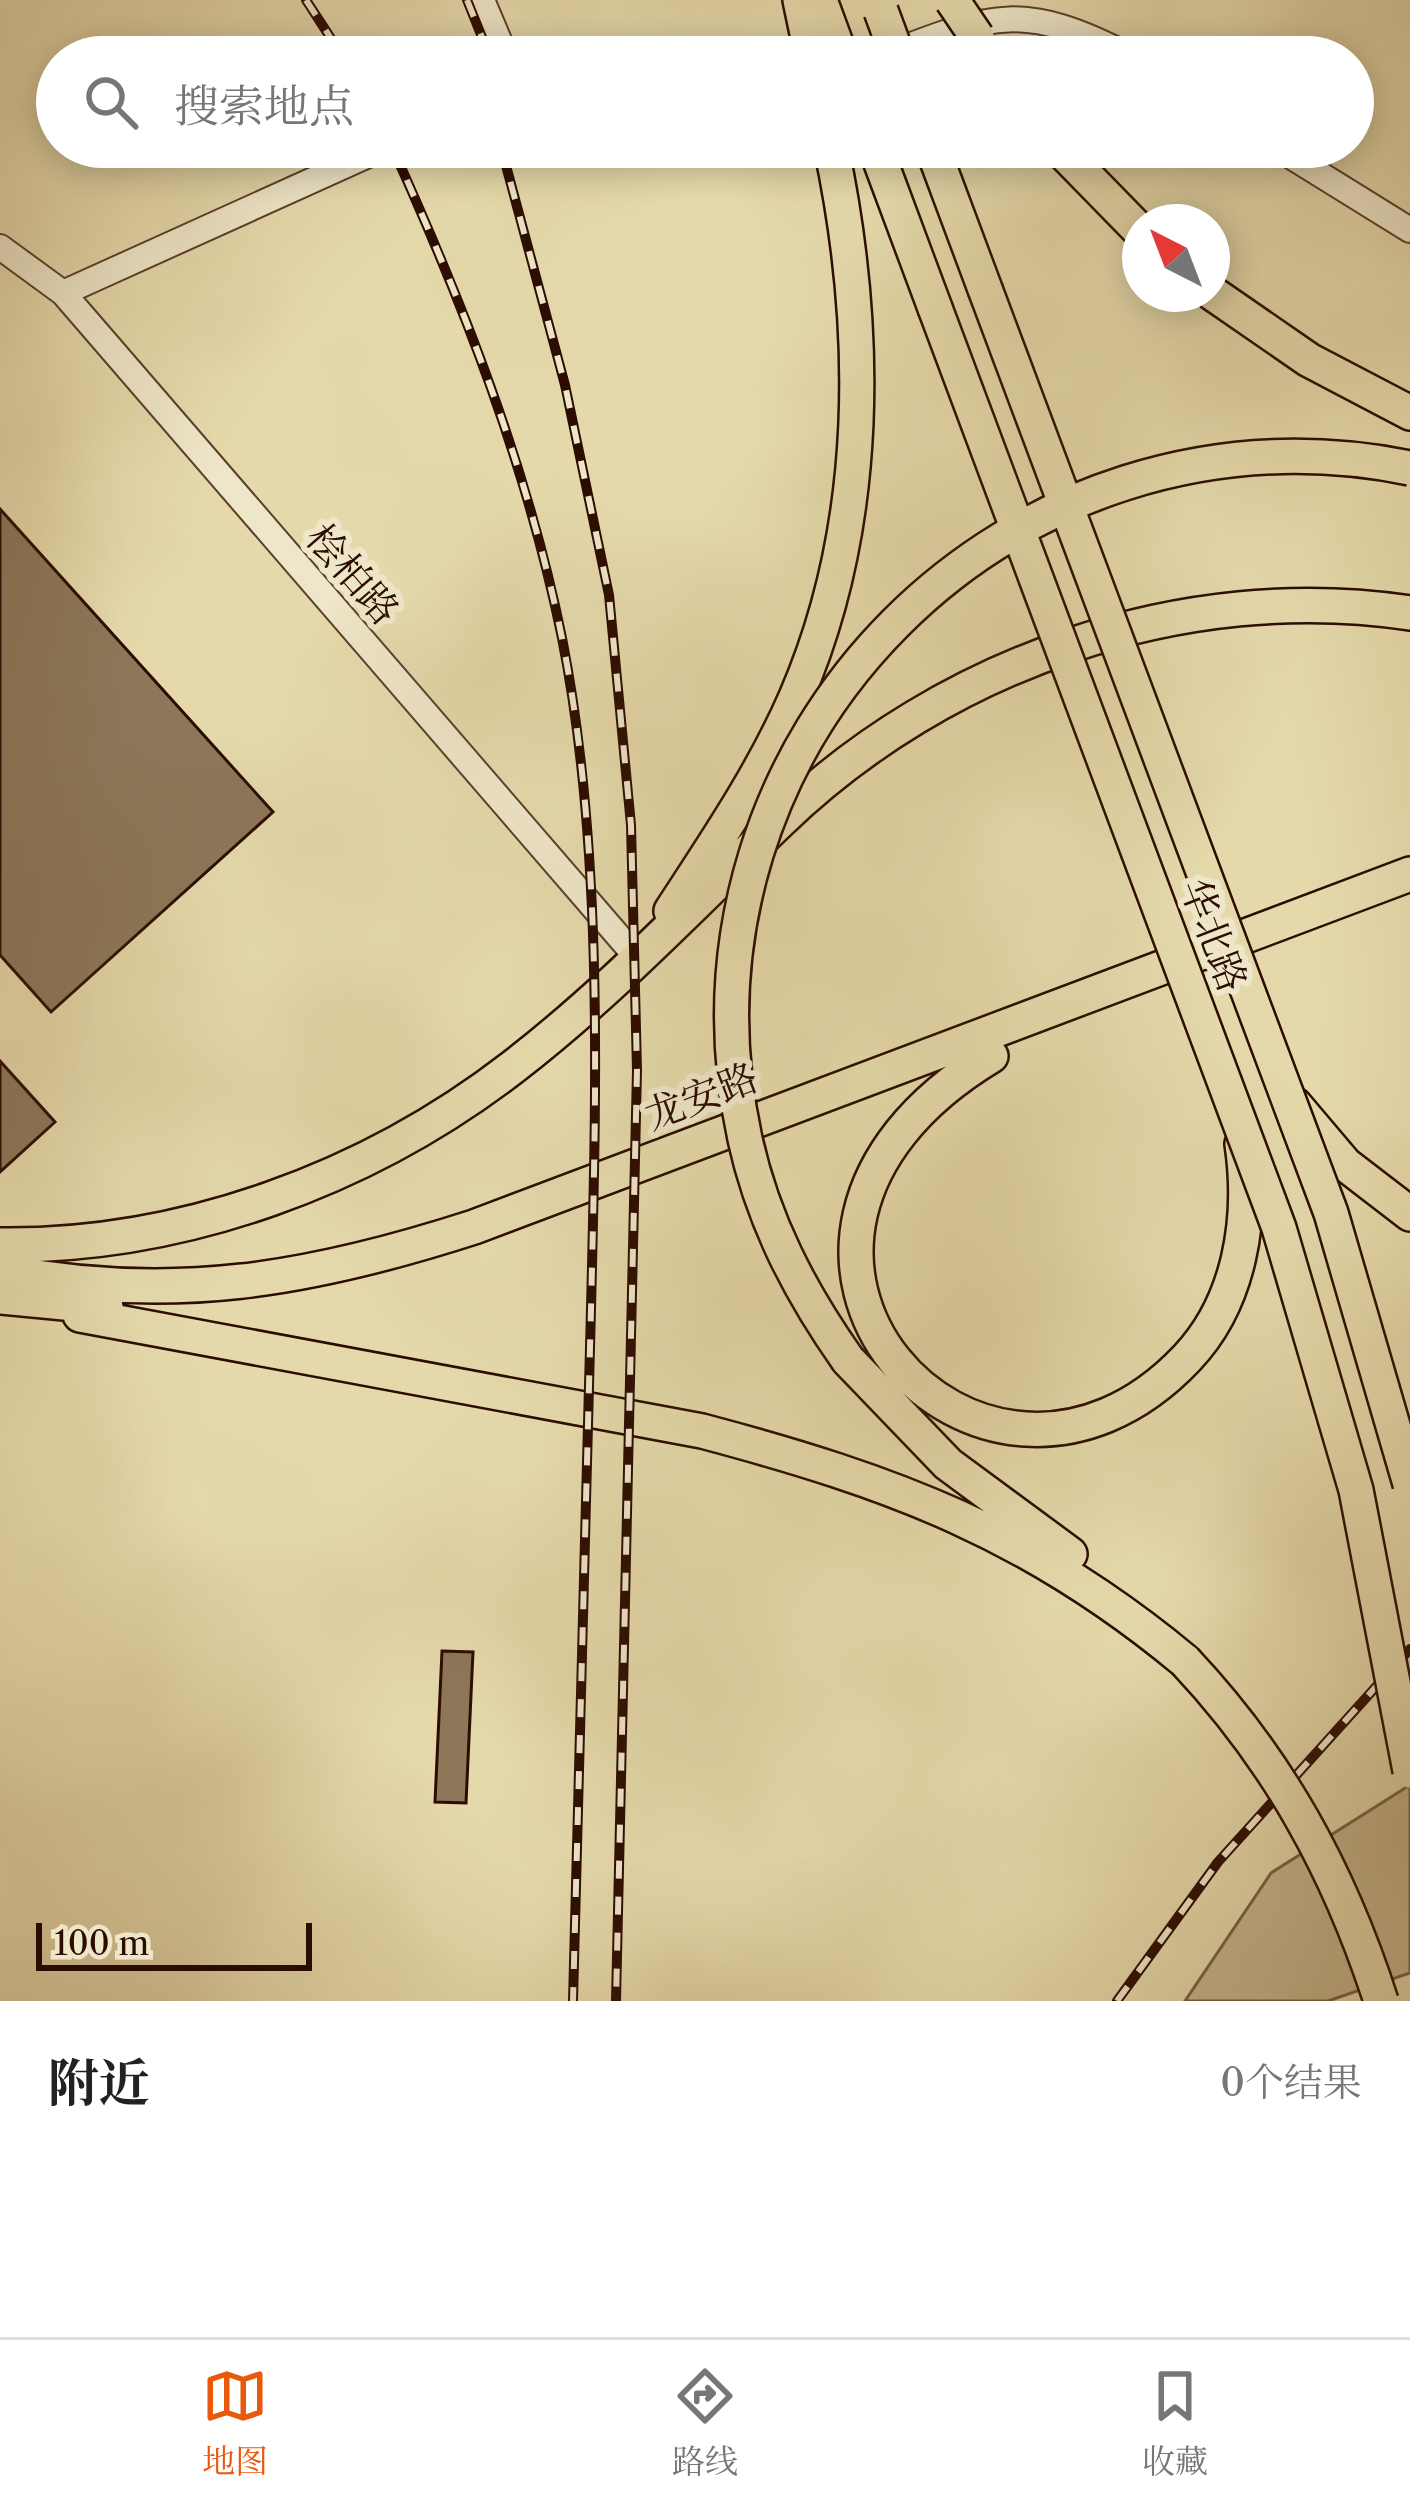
<!DOCTYPE html>
<html lang="zh">
<meta charset="utf-8">
<style>
body{margin:0;font-family:"Libre Caslon Text","Noto Serif SC",serif;background:#f6f6f6;color:#222}
.compass{position:absolute;left:1122px;top:204px;width:108px;height:108px;border-radius:50%;background:#fff;box-shadow:0 6px 30px #0003;rotate:318deg}
.scale{position:absolute;left:36px;bottom:30px;width:276px;box-sizing:border-box;padding-left:12px;border:6px solid #2c0c01;border-top:0;font-size:33px;line-height:42px;white-space:nowrap;color:#2c0c01;-webkit-text-stroke:9px #eee6c8;paint-order:stroke}
.list{margin:0;padding:0;list-style:none}
h2{display:flex;justify-content:space-between;align-items:center;height:156px;margin:0;padding:0 48px;font-size:51px}
h2 small{font-size:39px;font-weight:400;color:#767676}
.icon{flex:none;width:66px;height:66px;fill:none;stroke:currentColor;stroke-width:2;stroke-linecap:round;stroke-linejoin:round}
.map{position:relative;flex:none;width:1410px;height:2001px;overflow:hidden}
.search{position:absolute;background:#fff;box-shadow:0 6px 30px #0003;left:36px;right:36px;top:36px;height:132px;display:flex;align-items:center;gap:30px;box-sizing:border-box;padding:0 42px;border-radius:66px;color:#767676;font-size:45px}
.sheet{height:336px;background:#fff}
nav{display:flex;justify-content:space-around;align-items:center;box-sizing:border-box;height:168px;border-top:3px solid #e0e0e0;background:#fff;font-size:33px;color:#767676}
nav a{display:grid;justify-items:center;gap:6px}
nav .on{color:#ea580c}
.map>svg:first-child{display:block}
</style>
<div class="map">
<svg width="1410" height="2001" viewBox="0 0 1410 2001">
<rect width="100%" height="100%" fill="#e5d9ab"/>
<filter id="stains"><feTurbulence type="fractalNoise" baseFrequency=".00167" numOctaves="4"/><feColorMatrix values="0 0 0 0 .2 0 0 0 0 .09 0 0 0 0 .02 0 0 0 .5 -.17"/></filter>
<radialGradient id="worn" r=".72"><stop offset=".6" stop-color="#630" stop-opacity="0"/><stop offset="1" stop-color="#630" stop-opacity=".3"/></radialGradient>
<!-- green -->
<path fill="#c6b68e" stroke="#796148" stroke-width="3" d="M1410,1785v188l-82,28h-143l86,-128z"/>
<!-- building -->
<path fill="#8c7759" stroke="#2c0c01" stroke-width="3" d="M0,509l273,303 -222,200 -51,-57z
M0,1061l55,61 -55,50z
M442,1651l31,1 -7,151 -31,-1z"/>
<g fill="none" stroke-linecap="round" stroke-linejoin="round">
<!-- minor casing -->
<g stroke="#5a3f2c" stroke-width="28">
<path id="minor" d="M482,0l24,57
M880,57c112,-43 141,-57 251,0
M1276,147l134,83
M0,247l63,46 576,667
M63,293l323,-146"/>
</g>
<!-- highway casing -->
<g stroke="#2c0c01" stroke-width="38">
<path id="highway" d="M800,0l12,57
M820,0l21,57
M875,147l60,161
M932,147l53,142
M1058,147l82,84
M1212,293l97,67 101,53
M671,911c45,-69 92,-138 125,-214 75,-173 73,-369 35,-550
M991,1056c-314,190 -9,519 196,302 53,-56 66,-139 55,-214
M1295,1105l50,59 65,50
M0,1245c183,2 368,-66 513,-178 96,-74 178,-161 266,-245 164,-159 405,-243 631,-209
M0,1271c172,33 310,9 474,-44l936,-353
M0,1297l106,10
M80,1315l622,116c192,51 329,102 483,230
M848,1360l100,104 122,90"/>
</g>
<!-- minor -->
<use href="#minor" stroke="#eee6c8" stroke-width="24"/>
<!-- highway -->
<use href="#highway" stroke="#e5d9ab" stroke-width="33"/>
<!-- rail casing -->
<g stroke="#2c0c01" stroke-width="10">
<path id="rail" d="M306,0l37,57
M467,0l23,57
M392,147c72,159 135,319 170,491 42,212 34,456 29,671 -6,231 -12,461 -18,692
M501,147l64,238 44,210 22,230 6,245 -21,931
M1117,2001l101,-139 192,-213"/>
</g>
<!-- rail -->
<use href="#rail" stroke="#eee6c8" stroke-width="6" stroke-dasharray="18" stroke-linecap="butt"/>
<!-- highway-bridge casing -->
<g stroke="#2c0c01" stroke-width="38" stroke-linecap="butt">
<path id="highway-bridge" d="M952,0l25,37
M881,11l17,46
M985,289l346,924 79,271
M935,308l344,920 77,262 54,281
M848,1360c-48,-68 -85,-139 -103,-221 -87,-401 267,-751 665,-671
M1185,1661c94,100 154,210 196,340"/>
</g>
<!-- highway-bridge -->
<use href="#highway-bridge" stroke="#e5d9ab" stroke-width="33"/>
</g>
<g text-anchor="middle" dominant-baseline="central" stroke-width="12" stroke-linejoin="round" paint-order="stroke">
<!-- street labels -->
<g font-size="39" fill="#2c0c01" stroke="#eee6c8">
<text transform="translate(353 574) rotate(49)">桧柏路</text>
<text transform="translate(1214 935) rotate(69)">华北路</text>
<text transform="translate(701 1096) rotate(-21)">龙安路</text>
</g>
</g>
<rect width="100%" height="100%" filter="url(#stains)"/>
<rect width="100%" height="100%" fill="url(#worn)"/>
</svg>
<svg class="compass" viewBox="-18 -18 36 36"><path d="M0-13l5 13h-10z" fill="#e53935"/><path d="M0 13l5-13h-10z" fill="#767676"/></svg>
<div class="scale">100 m</div>
<div class="search"><svg class="icon" aria-label="search" viewBox="0 0 24 24"><circle cx="10" cy="10" r="6"/><path d="M15 15l6 6"/></svg>搜索地点</div>
</div>
<section class="sheet">
<h2>附近<small>0个结果</small></h2>
<ul class="list">
</ul>
</section>
<nav>
<a class="on"><svg class="icon" aria-label="map" viewBox="0 0 24 24"><path d="M3 6l6-2 6 2 6-2v14l-6 2-6-2-6 2zM9 4v14M15 6v14"/></svg>地图</a>
<a><svg class="icon" aria-label="directions" viewBox="0 0 24 24"><path d="M12 3l9 9-9 9-9-9zM9 14v-3h6M13 9l2 2-2 2"/></svg>路线</a>
<a><svg class="icon" aria-label="saved" viewBox="0 0 24 24"><path d="M7 4h10v16l-5-4-5 4z"/></svg>收藏</a>
</nav>
